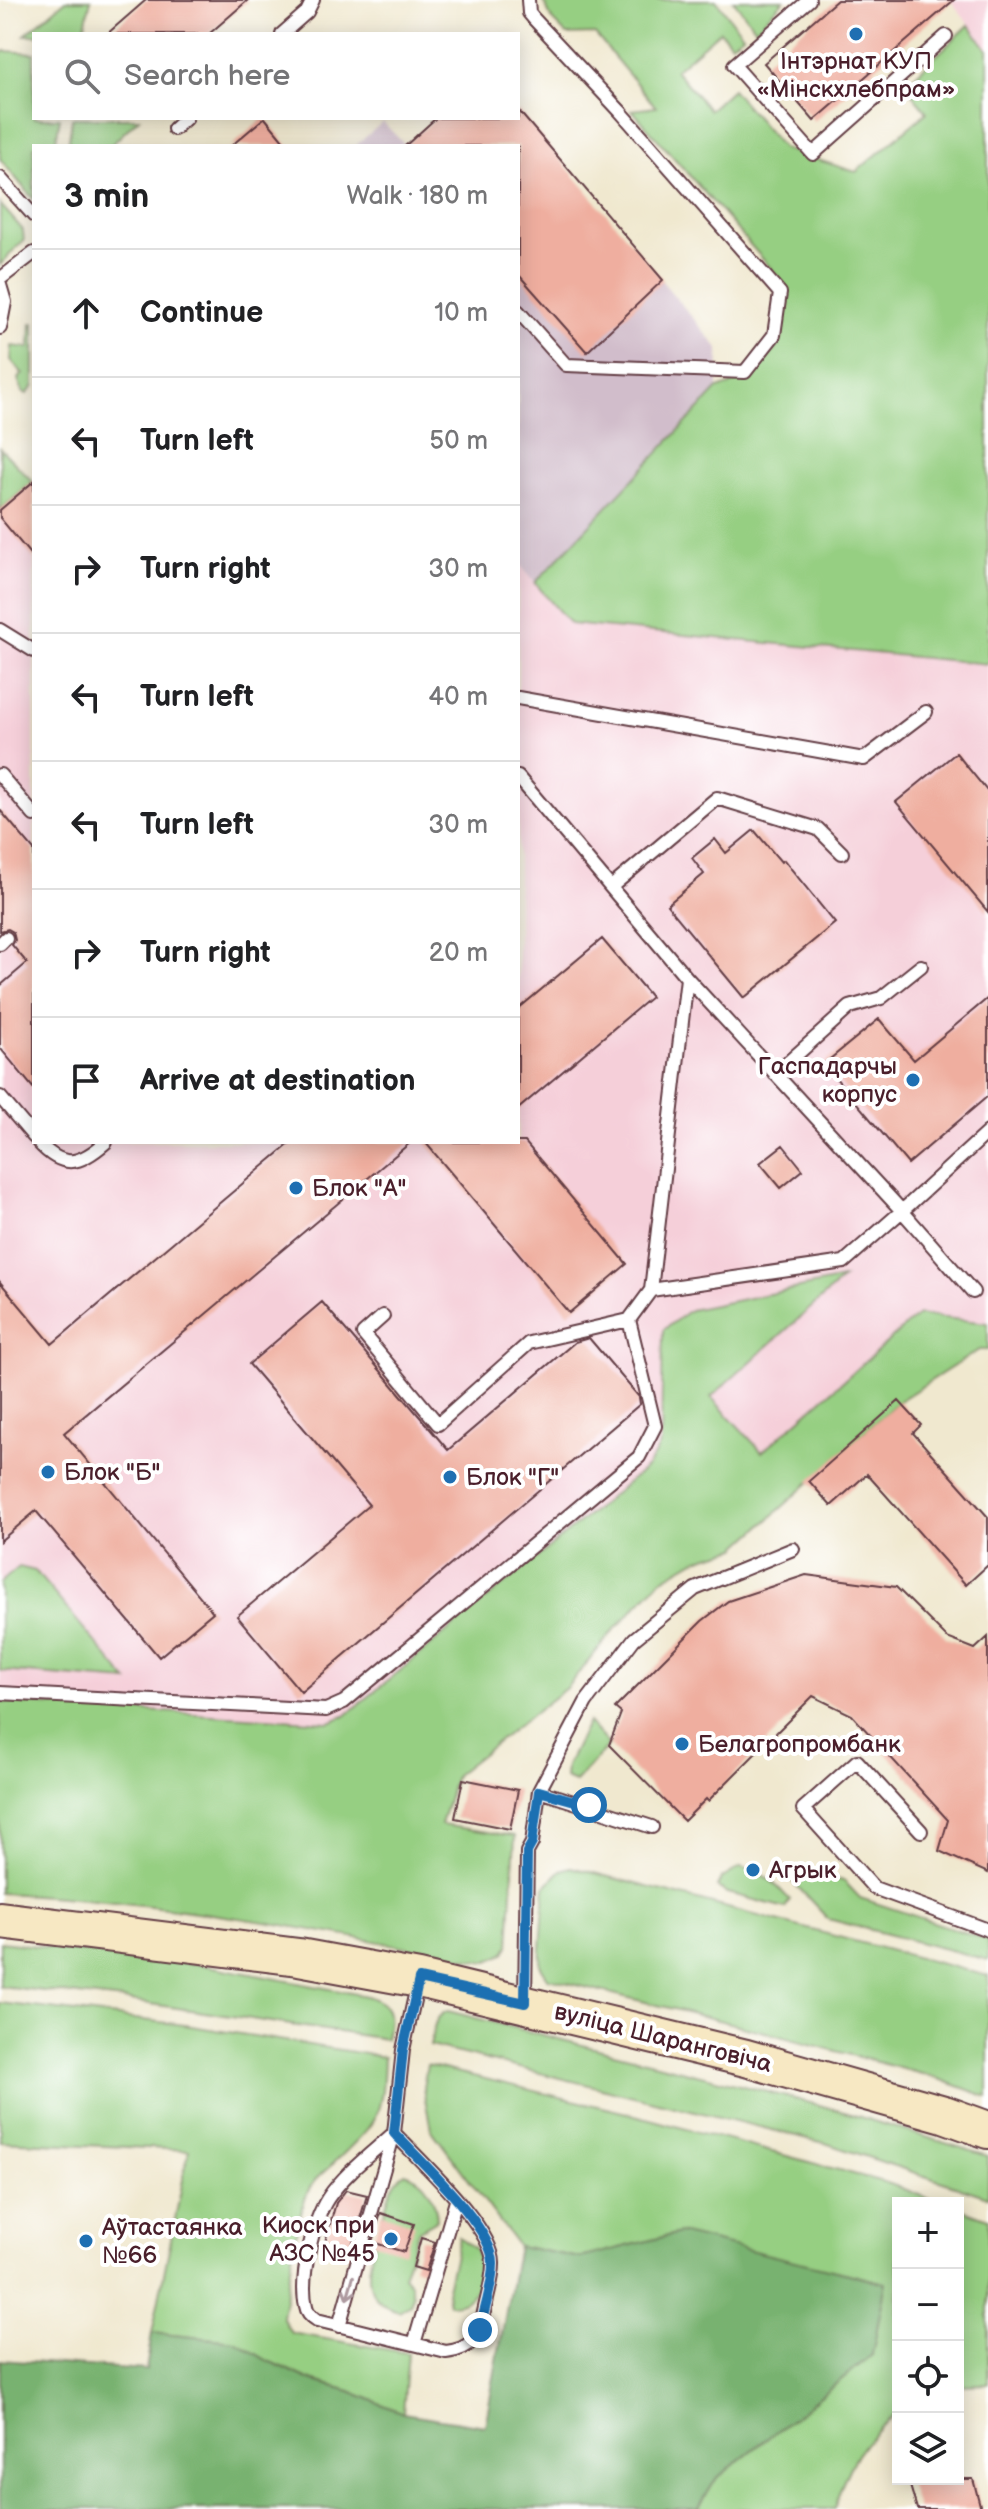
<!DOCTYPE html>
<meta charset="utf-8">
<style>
body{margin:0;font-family:"Balsamiq Sans",sans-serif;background:#f6f6f6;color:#202124}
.controls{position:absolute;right:24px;bottom:24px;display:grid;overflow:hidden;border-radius:0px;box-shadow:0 4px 20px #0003}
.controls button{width:72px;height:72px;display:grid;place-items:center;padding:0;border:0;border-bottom:2px solid #e0e0e0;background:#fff;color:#202124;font:40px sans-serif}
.stop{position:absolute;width:24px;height:24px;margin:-18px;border:6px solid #1f6fb2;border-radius:50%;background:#fff}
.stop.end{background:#1f6fb2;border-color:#fff;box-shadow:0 2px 8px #0008}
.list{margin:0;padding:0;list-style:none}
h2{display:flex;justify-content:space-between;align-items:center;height:104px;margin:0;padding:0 32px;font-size:34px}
h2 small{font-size:26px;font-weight:400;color:#757577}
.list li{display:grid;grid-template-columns:52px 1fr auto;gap:24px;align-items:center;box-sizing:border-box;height:128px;padding:0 32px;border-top:2px solid #e0e0e0}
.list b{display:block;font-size:30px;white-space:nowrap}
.list em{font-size:26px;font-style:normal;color:#757577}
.icon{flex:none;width:44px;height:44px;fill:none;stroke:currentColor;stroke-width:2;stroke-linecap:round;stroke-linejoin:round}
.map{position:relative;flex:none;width:988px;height:2509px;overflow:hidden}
.search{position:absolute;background:#fff;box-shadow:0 4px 20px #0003;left:32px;top:32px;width:488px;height:88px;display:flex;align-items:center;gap:20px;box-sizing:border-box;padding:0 28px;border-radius:0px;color:#757577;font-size:30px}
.panel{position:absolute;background:#fff;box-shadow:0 4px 20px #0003;left:32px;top:144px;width:488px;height:1000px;border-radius:0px}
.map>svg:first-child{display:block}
</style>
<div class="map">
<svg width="988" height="2509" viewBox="0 0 988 2509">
<rect width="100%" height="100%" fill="#fff"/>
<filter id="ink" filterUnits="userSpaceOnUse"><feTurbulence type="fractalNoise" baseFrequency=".0125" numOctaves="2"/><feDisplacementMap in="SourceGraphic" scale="16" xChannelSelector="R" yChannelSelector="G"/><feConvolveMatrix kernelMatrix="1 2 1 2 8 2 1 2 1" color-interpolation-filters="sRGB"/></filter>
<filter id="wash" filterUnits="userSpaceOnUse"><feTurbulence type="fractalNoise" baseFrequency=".006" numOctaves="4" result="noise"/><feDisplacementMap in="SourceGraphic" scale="32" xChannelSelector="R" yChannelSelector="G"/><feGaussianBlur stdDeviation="1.8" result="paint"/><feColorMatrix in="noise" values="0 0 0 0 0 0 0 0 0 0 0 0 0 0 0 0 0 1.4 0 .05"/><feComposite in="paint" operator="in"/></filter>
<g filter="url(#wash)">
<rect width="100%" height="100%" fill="#f0e8cf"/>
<!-- built -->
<path fill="#f5cfd9" d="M951,0h37v50l-36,-48z
M34,481v661h484v-580l52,62 418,40v659l-70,-8 -378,333 -129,109 -411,-26v-1221z"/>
<!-- industrial -->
<path fill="#d1bdcb" d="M518,110l201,239 -1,40 -183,194 -17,-21v-416h-163l28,-24 22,23 31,-27h82z"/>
<!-- green -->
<path fill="#96cf82" stroke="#707756" stroke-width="2" d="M66,0h25l-8,34 -58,1z
M543,0h173l27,35 -12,9 -11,-13 -45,39 34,40 23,-21 51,60 73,23 71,-60 -22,-27 64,-60 19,25v614l-418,-40 -35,-41 183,-194 31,-11 31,-35 2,-62 -150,-171 24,-3 -61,-73 -28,1 -15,-15z
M733,0h51l-28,29z
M5,51l29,2v65h26l-5,28h-21v54l-34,-41v-104z
M72,118h67l-29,28h-42z
M0,204l23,26 1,10 -24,25z
M31,323h3v63l-7,8 -4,-2 -5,-13 5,-5 -12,-14 1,-14 18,2z
M0,448l33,34 -33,28z
M843,1279l-132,118 51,55 156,-137 70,8v27h-9l-80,51 -162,147 -42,12 -34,20 -45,48 -50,60 -111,87 -14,50 74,11 -6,110 -5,8 -18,8c-161,-31 -322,-61 -486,-69v-191l329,20 16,-6 303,-250 13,-23 2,-113 27,-20z
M19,1567l16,4 93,110 -128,-10v-88z
M588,1722l21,23 -34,37 -10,-4 1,-12z
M571,1867l417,109v121l-55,-20 -183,-49 -202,-50 -8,-13 5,-78 16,-17z
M741,1867c26,7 31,14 49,33l-5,8 -57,-15 -11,-6 4,-8z
M779,1867l65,14 16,17 128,42v20l-160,-41z
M0,1942l198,22 169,32c25,8 23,20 19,43l-263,-39 -123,-14z
M0,2003l185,22 199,32c-2,63 -6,63 -50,106 -8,7 -21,17 -25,26 -15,36 -20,89 -27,128l9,16 117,20 -5,60 -53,-22 -39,-11 -43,-19 -33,-20 -83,-8 37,-183 -189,-9z
M448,2011l386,98 154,47v41l-163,-54 -395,-97c4,-14 2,-29 18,-35z
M427,2065l204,49 256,69 55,20h-44v209c-37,30 -51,52 -64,97h-136l18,-30 156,-124 -193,-122 -99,25 -62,-12 -87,-117 -8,-41z
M405,2173c21,5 31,26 32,47l-19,11 -15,45 7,7 3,12 -3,9 -11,7c-46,-11 -28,-58 -18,-89 6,-17 8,-39 24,-49z
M958,2208l30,11v165l-30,1z
M459,2237l15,11c10,25 7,57 -26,56l-2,-12z"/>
<!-- forest -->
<path fill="#78b270" stroke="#61684e" stroke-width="2" d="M679,2233l207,50 -14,72 -156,124 -18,30h-698v-149l146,10 6,-37 83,8 33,20 43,19 39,11 53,22 82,13 33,-180 62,12z"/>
<g id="blocks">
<!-- building -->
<path fill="#efae9f" d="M146,0h102l-39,34h-102z
M837,0h117l-140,121 -50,-58z
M518,110l145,170 -76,72 -69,-78v-128h-113l31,-28h82z
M265,118l23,28h-57l33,-28z
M34,481v78l-34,-41v-8z
M956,753l32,39v120l-92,-110z
M0,810l34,40v239l-34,-41v-62l27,-23 -15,-18 3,-5 -2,-8 -5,-3 -8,2z
M754,830l27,32 3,-2 51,63 -91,75 -77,-93 37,-31 -12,-16 23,-19 11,14z
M602,939l49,58 -133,112v-100z
M988,998v98l-80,68 -84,-100 55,-45 35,41z
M292,1142h119l-347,291 149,179 -54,45 -123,-146 -36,30v-259l52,62z
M425,1142h100l102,122 -58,49z
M783,1145l20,25 -22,18 -21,-25z
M322,1302l126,148 127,-108 14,-4 50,59 1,7 -339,288 -64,-76 132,-111 -120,-141z
M899,1401l22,24 -8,8 75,84v48l-22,20 -99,-111 -36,32 -22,-25z
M806,1575l90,12 51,51 28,11 13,-12v236l-49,-22 9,-31 -96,-105 -39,-19 -105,105 -2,-2 -22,22 -75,-76 12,-32 -6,-5 87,-87 26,-20z
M463,1779l55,11 -8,39 -55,-11z
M346,2190l21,5 -18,61 -26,-7 13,-46z
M381,2213l33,11 -10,28 -32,-10z
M421,2238l14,4 -9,29 -13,-4z
M908,2479h65l8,30h-64z"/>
</g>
</g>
<g filter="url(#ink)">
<use href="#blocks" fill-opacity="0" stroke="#633d44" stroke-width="2"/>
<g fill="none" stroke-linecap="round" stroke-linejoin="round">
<!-- service casing -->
<g stroke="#633d44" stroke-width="16">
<path id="service" d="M809,0l-75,65 79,89 133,-118
M282,34l25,-22 6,-12
M174,129l12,-11
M0,178l34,38
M0,279l34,-26
M0,285l5,17 -5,26
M518,311l48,54 179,7 29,-37 6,-42 -160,-182 -86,-92 -5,-6 -1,-13
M0,630l34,21
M518,698l346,61 62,-47
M0,775l34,40
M611,887l106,-89 101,31 24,24
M0,944l6,-6
M687,978l215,233 86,-79
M775,1074l75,-67 31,-9 40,-32
M0,1097l34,40
M38,1142c25,28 42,23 68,0
M651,1290l193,-28 58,-51 71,81
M383,1316l-20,18 75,90 91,-81 100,-23
M0,1693l326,17 18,-8 295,-245 16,-31 -26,-106 22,-30 36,-312 -169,-201
M539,1791l113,36
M921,1831l-64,-70 -54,48 71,79 114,42
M525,2001l2,-149 5,-9 7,-52 47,-89 48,-63 61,-50 98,-40
M394,2133c25,27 100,95 99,131 0,15 -6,33 -9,48 -5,25 -12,37 -38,40l-129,-32c-5,-3 -10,-7 -11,-14 -7,-27 7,-85 22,-108 17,-25 44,-45 66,-65z
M339,2326l55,-193 9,-83 15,-68
M414,2344l42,-143"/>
</g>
<!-- secondary casing -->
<g stroke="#633d44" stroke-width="40">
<path id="secondary" d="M0,1920l299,37 120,22 327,79 198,56 44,16"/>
</g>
<!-- service -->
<use href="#service" stroke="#fff" stroke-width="12"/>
<!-- secondary -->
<use href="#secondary" stroke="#f7e8c3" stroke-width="36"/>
</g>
<!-- one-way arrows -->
<defs><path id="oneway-shaft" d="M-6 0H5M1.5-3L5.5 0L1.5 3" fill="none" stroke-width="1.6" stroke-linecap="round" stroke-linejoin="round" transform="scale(2)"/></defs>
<use stroke="#ae9aa0" href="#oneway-shaft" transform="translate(350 2288) rotate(106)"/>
</g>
<g fill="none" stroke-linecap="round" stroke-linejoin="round" filter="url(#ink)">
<!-- route -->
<path stroke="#1f6fb2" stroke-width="10" d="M480,2330c4,-21 13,-45 13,-66 1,-36 -74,-104 -99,-131l9,-83 16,-71 106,24 2,-151 5,-9 7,-52 50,14"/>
</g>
<!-- markers -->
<g fill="#1f6fb2" stroke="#fff" stroke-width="3">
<circle cx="856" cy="34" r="8"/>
<circle cx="913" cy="1080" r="8"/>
<circle cx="296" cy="1188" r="8"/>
<circle cx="48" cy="1472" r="8"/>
<circle cx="450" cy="1477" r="8"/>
<circle cx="682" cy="1744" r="8"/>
<circle cx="753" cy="1870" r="8"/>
<circle cx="391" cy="2239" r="8"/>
<circle cx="86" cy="2241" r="8"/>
</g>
<g text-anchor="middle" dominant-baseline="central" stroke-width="8" stroke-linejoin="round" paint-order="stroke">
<!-- poi labels -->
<g font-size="24" fill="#4a1f2b" stroke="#fff" text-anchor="start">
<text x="856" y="61" text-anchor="middle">Інтэрнат КУП<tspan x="856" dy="28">«Мінскхлебпрам»</tspan></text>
<text x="897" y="1066" text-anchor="end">Гаспадарчы<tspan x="897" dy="28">корпус</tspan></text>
<text x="312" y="1188">Блок "А"</text>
<text x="64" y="1472">Блок "Б"</text>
<text x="466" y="1477">Блок "Г"</text>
<text x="698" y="1744">Белагропромбанк</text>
<text x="769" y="1870">Агрык</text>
<text x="375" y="2225" text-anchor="end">Киоск при<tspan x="375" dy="28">АЗС №45</tspan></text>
<text x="102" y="2227">Аўтастаянка<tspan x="102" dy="28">№66</tspan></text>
</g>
<!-- street labels -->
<g font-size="24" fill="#4a1f2b" stroke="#fff">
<text transform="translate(663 2038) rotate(14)">вуліца Шаранговіча</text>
</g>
</g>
</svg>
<div class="controls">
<button>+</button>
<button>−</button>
<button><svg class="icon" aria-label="locate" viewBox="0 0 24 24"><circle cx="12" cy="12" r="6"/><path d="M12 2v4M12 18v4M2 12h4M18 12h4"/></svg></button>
<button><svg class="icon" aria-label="layers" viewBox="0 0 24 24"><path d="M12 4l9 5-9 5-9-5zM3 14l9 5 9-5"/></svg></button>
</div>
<div class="stop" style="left:589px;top:1805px"></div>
<div class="stop end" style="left:480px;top:2330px"></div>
<div class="search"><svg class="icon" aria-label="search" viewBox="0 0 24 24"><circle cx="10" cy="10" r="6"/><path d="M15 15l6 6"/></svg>Search here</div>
<section class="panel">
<h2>3 min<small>Walk · 180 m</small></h2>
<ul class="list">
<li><svg class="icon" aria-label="ahead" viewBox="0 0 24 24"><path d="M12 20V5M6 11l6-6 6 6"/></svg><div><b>Continue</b></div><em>10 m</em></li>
<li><svg class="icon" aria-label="left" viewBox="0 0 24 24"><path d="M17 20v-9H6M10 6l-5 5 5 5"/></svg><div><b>Turn left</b></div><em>50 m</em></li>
<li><svg class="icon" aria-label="right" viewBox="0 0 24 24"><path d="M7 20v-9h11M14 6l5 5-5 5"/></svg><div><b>Turn right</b></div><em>30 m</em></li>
<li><svg class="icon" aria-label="left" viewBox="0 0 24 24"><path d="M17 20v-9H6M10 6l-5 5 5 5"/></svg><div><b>Turn left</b></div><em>40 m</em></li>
<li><svg class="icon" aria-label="left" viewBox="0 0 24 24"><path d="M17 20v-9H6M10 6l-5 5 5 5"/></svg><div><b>Turn left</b></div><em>30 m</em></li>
<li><svg class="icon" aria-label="right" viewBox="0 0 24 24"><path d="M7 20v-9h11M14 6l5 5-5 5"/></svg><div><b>Turn right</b></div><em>20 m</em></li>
<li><svg class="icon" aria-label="arrive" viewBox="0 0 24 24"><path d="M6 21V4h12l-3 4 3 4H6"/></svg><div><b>Arrive at destination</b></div></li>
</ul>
</section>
</div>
